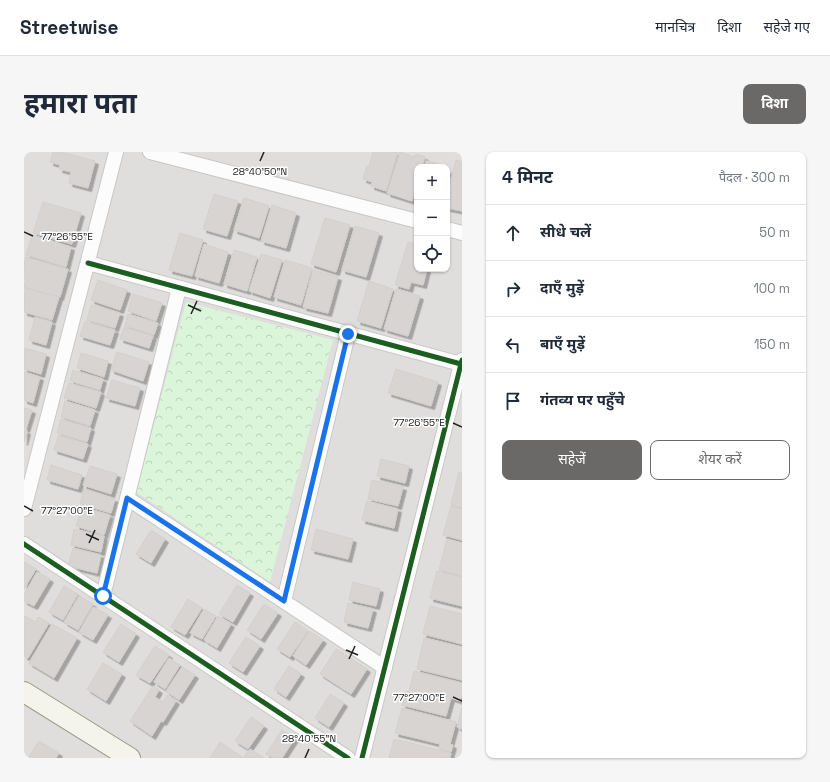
<!DOCTYPE html>
<html lang="hi">
<meta charset="utf-8">
<style>
body{margin:0;font-family:"Space Grotesk","Noto Sans Devanagari",sans-serif;background:#f6f6f7;color:#1f2937}
.controls{position:absolute;right:12px;top:12px;display:grid;overflow:hidden;border-radius:8px;box-shadow:0 1px 3px #0004}
.controls button{width:36px;height:36px;display:grid;place-items:center;padding:0;border:0;border-bottom:1px solid #e0e1e3;background:#fff;color:#1f2937;font:20px sans-serif}
.stop{position:absolute;width:12px;height:12px;margin:-9px;border:3px solid #1a73e8;border-radius:50%;background:#fff}
.stop.end{background:#1a73e8;border-color:#fff;box-shadow:0 1px 4px #0008}
.list{margin:0;padding:0;list-style:none}
h2{display:flex;justify-content:space-between;align-items:center;height:52px;margin:0;padding:0 16px;font-size:17px}
h2 small{font-size:13px;font-weight:400;color:#747a83}
.list li{display:grid;grid-template-columns:26px 1fr auto;gap:12px;align-items:center;box-sizing:border-box;height:56px;padding:0 16px;border-top:1px solid #e0e1e3}
.list b{display:block;font-size:15px;white-space:nowrap}
.list em{font-size:13px;font-style:normal;color:#747a83}
.actions{display:flex;gap:8px;padding:12px 16px}
.actions a{flex:1;padding:9px 0;border:1px solid #6a6968;border-radius:8px;text-align:center;font-size:14px;color:#6a6968}
.actions .main{background:#6a6968;color:#fff}
.icon{flex:none;width:22px;height:22px;fill:none;stroke:currentColor;stroke-width:2;stroke-linecap:round;stroke-linejoin:round}
.map{position:relative;flex:none;width:438px;height:606px;overflow:hidden;border-radius:8px}
header{display:flex;align-items:center;gap:24px;box-sizing:border-box;height:56px;padding:0 20px;background:#fff;border-bottom:1px solid #e0e1e3}
header strong{font-size:19px}
nav{display:flex;gap:22px;margin-inline-start:auto;font-size:14px}
.intro{display:flex;align-items:center;justify-content:space-between;box-sizing:border-box;height:96px;padding:0 24px}
h1{margin:0;font-size:28px}
.button{padding:10px 18px;border-radius:8px;background:#6a6968;color:#fff;font-size:14px;font-weight:700}
main{display:flex;gap:24px;padding:0 24px}
aside{flex:1;background:#fff;border-radius:8px;box-shadow:0 1px 3px #0004}
.map>svg:first-child{display:block}
</style>
<header>
<strong>Streetwise</strong>
<nav><a>मानचित्र</a><a>दिशा</a><a>सहेजे गए</a></nav>
</header>
<div class="intro"><h1>हमारा पता</h1><a class="button">दिशा</a></div>
<main>
<div class="map">
<svg width="438" height="606" viewBox="0 0 438 606">
<defs>
<pattern id="park-crowns" width="20" height="18" patternUnits="userSpaceOnUse"><rect width="20" height="18" fill="#daf5da"/><path d="M2 6a3 3 0 1 1 6 0M12 15a3 3 0 1 1 6 0" fill="none" stroke="#bbd2bb"/></pattern>
<filter id="shadow"><feDropShadow dx="3.5" dy="3.5" stdDeviation="0" flood-color="#0004"/></filter>
</defs>
<rect width="100%" height="100%" fill="#f0eeeb"/>
<!-- residential -->
<path fill="#dfdedc" fill-rule="evenodd" d="M0,0h438v606h-438zM393,15h30v102h-30z"/>
<!-- park -->
<path fill="url(#park-crowns)" d="M162,150l147,38 -63,242 -134,-90z"/>
<!-- building -->
<path fill="#d7d4d2" stroke="#d3d0cc" filter="url(#shadow)" d="M29,0h8l34,9 -7,27 -19,-5 2,-11 -12,-3 1,-4 -10,-3z
M349,0h13l5,2v-2h7l-12,39 -15,-5 1,-4 -9,-3 4,-13 2,1z
M376,0l15,5 1,-3 9,3 -3,10h-5v15l-5,19 -25,-8z
M432,8l6,2v49l-15,-3v-14z
M402,9l10,2 -1,4h-11z
M423,18l3,1 -3,13z
M190,42l24,7 -11,35 -24,-7z
M220,46l25,8 -10,32 -25,-8z
M19,50l38,11 -9,31 -39,-11z
M248,53l24,8 -10,35 -25,-7z
M301,66l25,7 -14,47 -25,-8z
M331,74l24,7 -13,44 -24,-7z
M156,81l23,7 -11,36 -23,-6z
M8,83l39,12 -5,20 -40,-12z
M384,90l9,2v25h10l-4,16 -12,-3 -2,7 -14,-4z
M180,92l24,8 -9,31 -24,-7z
M210,98l23,7 -10,34 -23,-7z
M237,102l21,6 -12,38 -21,-7z
M2,105l42,12 -8,28 -36,-10 2,-9h-2v-14z
M261,108l27,8 -11,37 -27,-8z
M289,118l25,7 -10,36 -25,-6z
M74,128l29,10 -7,20 -29,-10z
M345,129l24,8 -12,39 -24,-7z
M1,136l34,9 -7,23 -28,-8z
M372,137l24,7 -12,40 -24,-7z
M109,142l29,9 -6,18 -28,-10z
M67,153l29,8 -5,15 -28,-8z
M104,162l30,9 -4,12 -29,-9z
M11,165l17,5 -6,23 -17,-5z
M61,169l30,9 -5,15 -30,-9z
M100,175l29,9 -4,12 -29,-9z
M0,196l22,6 -5,20 -17,-5z
M93,200l32,10 -6,19 -32,-11z
M57,201l27,8 -4,16 -27,-9z
M372,217l42,13 -7,24 -43,-13z
M49,218l30,9 -3,11 -30,-9z
M0,220l16,5 -7,26 -9,-3z
M88,228l28,8 -5,18 -29,-8z
M45,231l32,9 -5,16 -32,-10z
M41,249l30,9 -5,16 -29,-9z
M0,256l8,2 -6,19 -2,-1z
M37,267l30,9 -4,14 -30,-9z
M0,278l3,1 -3,11z
M35,283l29,9 -5,15 -29,-9z
M357,307l28,7 -4,17 -28,-7z
M27,313l31,10 -4,14 -31,-9z
M66,314l27,8 -6,20 -28,-9z
M435,320l3,1v35l-11,-3z
M348,328l31,7 -5,19 -30,-7z
M60,337l31,10 -4,14 -31,-9z
M343,349l31,8 -4,19 -32,-8z
M427,354l11,3v31l-19,-5z
M58,355l28,8 -6,20 -28,-9z
M50,377l30,7 -3,16 -30,-7z
M292,377l37,10 -5,20 -37,-9z
M127,378l14,9 -14,24 -15,-9z
M423,387l15,4v33l-23,-6z
M49,396l28,7 -4,18 -29,-7z
M0,410l12,7 -12,20z
M413,419l25,6v29l-32,-8z
M13,420l13,7 -16,27 -10,-5v-6z
M329,430l27,7 -4,17 -27,-6z
M213,433l13,8 -17,29 -14,-8z
M40,434l14,8 -15,26 -14,-8z
M55,444l14,8 -15,26 -14,-8z
M164,447l14,9 -17,27 -14,-8z
M324,451l25,6 -5,19 -24,-6z
M240,452l14,9 -17,26 -14,-9z
M406,454l32,8v30l-39,-10z
M69,455l15,8 -15,25 -14,-8z
M180,457l12,7 -14,23 -12,-6z
M1,464l11,6 2,-5 11,6 -21,35 -4,-2v-39z
M194,464l13,8 -14,24 -13,-8z
M271,470l13,9 -18,26 -13,-8z
M28,472l25,14 -23,40 -25,-15z
M97,472l15,10 -17,28 -16,-10z
M285,479l14,9 -17,25 -13,-9z
M222,485l14,9 -17,26 -14,-9z
M400,486l38,9v33l-45,-11z
M131,494l14,9 -19,28 -14,-8z
M312,497l31,20 -16,25 -31,-20z
M145,506l11,7 -15,24 -11,-7z
M79,511l19,11 -16,27 -19,-12z
M265,514l12,8 -15,23 -12,-8z
M158,515l13,8 -16,25 -13,-9z
M390,519l48,12v11l-2,7 -9,-3 -5,18 -44,-11 4,-14 3,1z
M129,534l6,4 -4,7 8,5 4,-7 9,6 -13,21 -2,-1 -9,15 -22,-15z
M306,542l14,9 -15,24 -14,-9z
M438,555v22l-5,-2z
M378,556l54,14 -6,22 3,1 -2,7 -12,-3 1,-5 -45,-11z
M227,565l13,9 -16,23 -13,-8z
M258,578l13,8 -13,20h-9l-7,-4z
M370,587l57,14 -1,5h-61z
M15,589l20,12 -3,5h-28z
M196,590l22,15 -1,1h-31z
M226,597l14,9h-21z"/>
<g fill="none" stroke-linecap="round" stroke-linejoin="round">
<!-- street casing -->
<g stroke="#c9c8c7" stroke-width="16">
<path id="street" d="M126,0l267,69
M423,77l15,4
M64,111l373,101
M103,346l258,170
M0,357l92,-357
M0,392l324,214
M79,444l76,-308
M260,449l64,-267
M338,606l100,-398"/>
</g>
<!-- secondary casing -->
<g stroke="#999a82" stroke-width="22">
<path id="secondary" d="M0,540l106,66"/>
</g>
<!-- street -->
<use href="#street" stroke="#fdfcfc" stroke-width="14"/>
<!-- secondary -->
<use href="#secondary" stroke="#f4f4ed" stroke-width="20"/>
<!-- cycleway casing -->
<g stroke="#fff" stroke-width="8">
<path id="cycleway" d="M64,111l373,101
M0,392l324,214
M338,606l100,-398"/>
</g>
<!-- cycleway -->
<use href="#cycleway" stroke="#1b5e20" stroke-width="5"/>
</g>
<g fill="none" stroke-linecap="round" stroke-linejoin="round">
<!-- route -->
<path stroke="#1a73e8" stroke-width="5" d="M79,444l24,-98 157,103 64,-267"/>
</g>
<!-- ticks -->
<path fill="none" stroke="#222" stroke-width="1.5" d="M236,9l4,-9M0,80l9,4M164,153l13,6M167,162l6,-13M429,271l9,4M0,354l9,5M62,382l13,6M65,391l6,-13M322,498l12,5M325,507l6,-13M429,545l9,4M281,606l4,-9"/>
<g font-size="10" text-anchor="middle" fill="#222" stroke="#fff" stroke-width="3" stroke-linejoin="round" paint-order="stroke">
<text x="236" y="23">28°40'50"N</text>
<text x="43" y="88">77°26'55"E</text>
<text x="395" y="274">77°26'55"E</text>
<text x="43" y="362">77°27'00"E</text>
<text x="395" y="549">77°27'00"E</text>
<text x="285" y="590">28°40'55"N</text>
</g>
</svg>
<div class="controls">
<button>+</button>
<button>−</button>
<button><svg class="icon" aria-label="locate" viewBox="0 0 24 24"><circle cx="12" cy="12" r="6"/><path d="M12 2v4M12 18v4M2 12h4M18 12h4"/></svg></button>
</div>
<div class="stop" style="left:79px;top:444px"></div>
<div class="stop end" style="left:324px;top:182px"></div>
</div>
<aside>
<h2>4 मिनट<small>पैदल · 300 m</small></h2>
<ul class="list">
<li><svg class="icon" aria-label="ahead" viewBox="0 0 24 24"><path d="M12 20V5M6 11l6-6 6 6"/></svg><div><b>सीधे चलें</b></div><em>50 m</em></li>
<li><svg class="icon" aria-label="right" viewBox="0 0 24 24"><path d="M7 20v-9h11M14 6l5 5-5 5"/></svg><div><b>दाएँ मुड़ें</b></div><em>100 m</em></li>
<li><svg class="icon" aria-label="left" viewBox="0 0 24 24"><path d="M17 20v-9H6M10 6l-5 5 5 5"/></svg><div><b>बाएँ मुड़ें</b></div><em>150 m</em></li>
<li><svg class="icon" aria-label="arrive" viewBox="0 0 24 24"><path d="M6 21V4h12l-3 4 3 4H6"/></svg><div><b>गंतव्य पर पहुँचे</b></div></li>
</ul>
<div class="actions"><a class="main">सहेजें</a><a>शेयर करें</a></div>
</aside>
</main>
